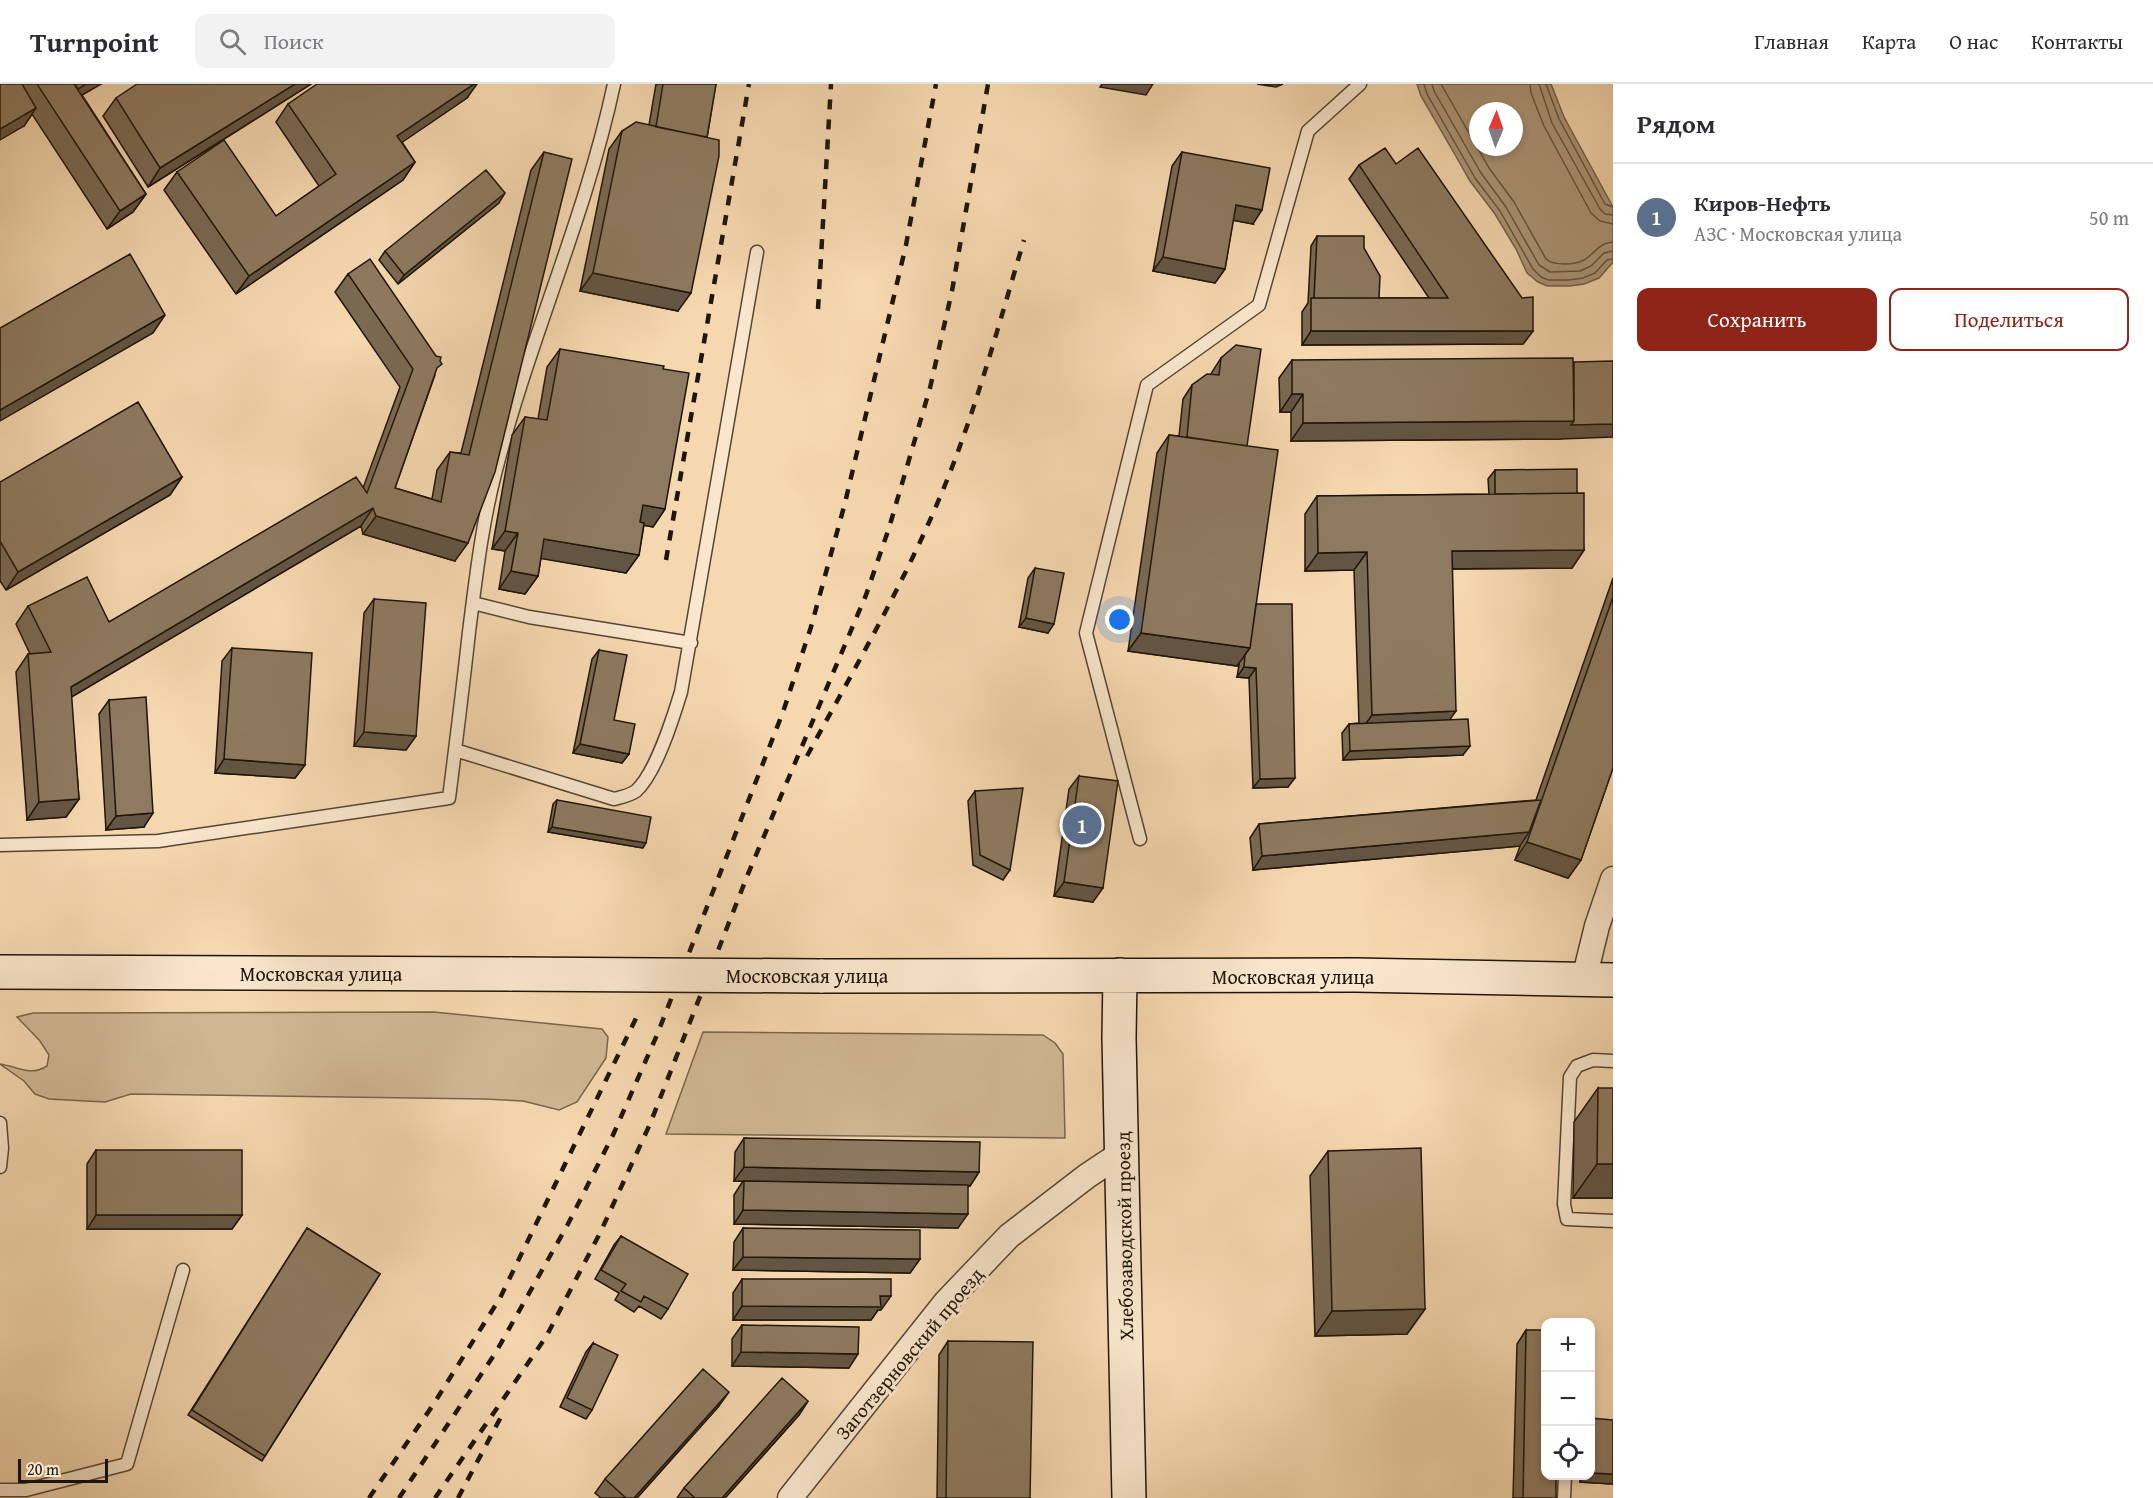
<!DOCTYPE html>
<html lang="ru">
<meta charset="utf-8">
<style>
body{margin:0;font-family:"Gentium Book Plus",serif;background:#f2f2f3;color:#2b2b33}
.controls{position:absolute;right:18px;bottom:18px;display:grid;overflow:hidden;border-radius:12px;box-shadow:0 3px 9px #0003}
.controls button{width:54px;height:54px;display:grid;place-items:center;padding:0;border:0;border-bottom:2px solid #e1e1e2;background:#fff;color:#2b2b33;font:30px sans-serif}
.compass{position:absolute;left:1469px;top:18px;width:54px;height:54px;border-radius:50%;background:#fff;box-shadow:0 3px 9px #0003;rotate:2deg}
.scale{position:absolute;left:18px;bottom:15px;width:90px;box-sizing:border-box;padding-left:6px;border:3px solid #1e150a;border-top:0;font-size:16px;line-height:21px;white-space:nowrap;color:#1e150a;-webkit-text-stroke:4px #f9e6cc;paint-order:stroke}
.you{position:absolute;left:1120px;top:536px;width:21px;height:21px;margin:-15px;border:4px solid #fff;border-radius:50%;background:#1a73e8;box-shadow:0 0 0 9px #1a73e833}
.badge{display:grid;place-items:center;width:39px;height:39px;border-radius:50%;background:#8f2418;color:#fff;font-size:20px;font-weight:700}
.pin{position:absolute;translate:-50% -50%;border:3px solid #fff;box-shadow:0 2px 6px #0006}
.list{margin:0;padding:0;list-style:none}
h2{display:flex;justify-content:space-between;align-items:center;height:78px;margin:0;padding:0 24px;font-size:26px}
h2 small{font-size:20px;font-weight:400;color:#7c7c81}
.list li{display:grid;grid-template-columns:39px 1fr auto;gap:18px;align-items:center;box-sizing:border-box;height:108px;padding:0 24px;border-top:2px solid #e1e1e2}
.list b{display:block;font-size:22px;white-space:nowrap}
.list p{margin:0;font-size:20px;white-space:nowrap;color:#7c7c81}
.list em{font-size:20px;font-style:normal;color:#7c7c81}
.actions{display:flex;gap:12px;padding:18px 24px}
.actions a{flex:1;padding:14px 0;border:2px solid #8f2418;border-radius:12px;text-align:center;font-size:21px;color:#8f2418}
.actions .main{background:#8f2418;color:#fff}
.icon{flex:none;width:33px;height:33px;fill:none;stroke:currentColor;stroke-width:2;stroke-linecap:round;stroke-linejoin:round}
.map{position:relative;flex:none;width:1613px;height:1414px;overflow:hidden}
header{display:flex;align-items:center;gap:36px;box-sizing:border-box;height:84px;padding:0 30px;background:#fff;border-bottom:2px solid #e1e1e2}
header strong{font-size:28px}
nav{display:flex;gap:33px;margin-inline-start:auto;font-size:21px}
.search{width:420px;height:54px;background:#f2f2f3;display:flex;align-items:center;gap:15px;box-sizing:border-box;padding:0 21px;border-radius:12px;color:#7c7c81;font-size:22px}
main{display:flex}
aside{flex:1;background:#fff}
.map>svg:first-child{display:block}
</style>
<header>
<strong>Turnpoint</strong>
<div class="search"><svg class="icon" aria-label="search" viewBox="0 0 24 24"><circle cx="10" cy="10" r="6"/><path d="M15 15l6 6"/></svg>Поиск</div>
<nav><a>Главная</a><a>Карта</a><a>О нас</a><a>Контакты</a></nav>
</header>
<main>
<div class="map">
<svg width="1613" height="1414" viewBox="0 0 1613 1414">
<rect width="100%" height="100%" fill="#f6d8b0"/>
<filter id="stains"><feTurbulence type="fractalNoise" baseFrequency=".00333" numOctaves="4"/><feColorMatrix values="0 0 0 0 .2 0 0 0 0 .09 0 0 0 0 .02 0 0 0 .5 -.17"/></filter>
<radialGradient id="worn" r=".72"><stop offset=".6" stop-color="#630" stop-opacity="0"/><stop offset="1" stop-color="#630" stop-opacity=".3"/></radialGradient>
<!-- green -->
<path fill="#d1b794" stroke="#78664f" stroke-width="1.5" d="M434,928l168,17 6,8 -2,21 -29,44 -18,8 -36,-9 -39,-2 -353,-5 -26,8 -56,-3 -14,-5 -11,-13 -24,-17c16,2 30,13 47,2l2,-11 -9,-14 -23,-24 16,-4z
M703,948l340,3 12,8 8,11 2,84 -399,-4z"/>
<!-- water -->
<path fill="#ad9678" stroke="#74624c" stroke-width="1.5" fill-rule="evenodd" d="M1417,0h134l13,33 49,90v55l-14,16 -15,6 -14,2h-23l-9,-4 -11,-9 -11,-24 -21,-35 -25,-33 -16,-28 -33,-57zM1478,27h36v36h-36z"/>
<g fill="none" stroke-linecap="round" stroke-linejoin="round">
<!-- shore -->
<path stroke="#665641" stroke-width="1.5" d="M1424,0l3,10 48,84 25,33 33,58 8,8 7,3h21l14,-2 12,-5 12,-13 6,-1
M1432,0l2,7 47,82 25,34 33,58 11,7 30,-1 11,-5 13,-13 9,-2
M1441,0l48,84 25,34 32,57c8,7 29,6 38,1 12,-7 14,-17 29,-18
M1530,0l1,9 13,33 47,87 9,8 13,3
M1539,0l13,39 48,86 5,5 8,1
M1546,0l13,35 46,85 8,3"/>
<!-- lane casing -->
<g stroke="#544634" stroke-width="15">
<path id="lane" d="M473,519l56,14 162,26
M455,666l159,49c7,-2 15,-3 22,-8 20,-18 37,-73 45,-99l76,-440
M1140,755l-54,-206 61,-248 112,-80 49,-174 52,-47
M0,761l158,-4 291,-43c7,-55 14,-111 20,-166 7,-55 13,-109 27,-162 33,-130 90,-254 118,-386
M1613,977l-20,-1 -16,6 -7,11 -6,127 3,15 46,2
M0,1039l2,25 -2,19
M0,1406h26l101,-26 56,-194
M1564,1414l1,-22"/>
</g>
<!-- street casing -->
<g stroke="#544634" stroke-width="27">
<path id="street" d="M1584,895l13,-53 16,-47
M790,1414l156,-196 63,-66 78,-60 36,-24"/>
</g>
<!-- secondary casing -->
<g stroke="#1e150a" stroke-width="36">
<path id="secondary" d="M0,888l512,2
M1120,891l-1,63 10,460
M820,892l535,-1 258,5"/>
</g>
<!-- lane -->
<use href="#lane" stroke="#f9e6cc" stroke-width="12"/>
<!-- street -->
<use href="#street" stroke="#f9e6cc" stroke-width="24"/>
<!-- secondary -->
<use href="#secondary" stroke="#f9e6cc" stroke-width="33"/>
<!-- rail -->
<path stroke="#1e150a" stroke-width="4.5" stroke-dasharray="10 10" stroke-linecap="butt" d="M818,225l13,-225
M666,476l83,-476
M807,672c51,-94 105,-186 144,-286 29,-75 50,-153 73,-230
M369,1414l64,-93 67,-107 140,-288
M399,1414l97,-146 72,-128 45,-89 44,-100 126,-323 28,-85 34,-124 61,-258 30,-161
M435,1414l111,-161 55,-106 49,-107 98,-250 118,-279 23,-67 41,-140 22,-97 36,-207
M458,1414l44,-83"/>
<!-- secondary-bridge casing -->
<g stroke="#1e150a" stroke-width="36" stroke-linecap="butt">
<path id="secondary-bridge" d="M512,890l308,2"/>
</g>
<!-- secondary-bridge -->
<use href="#secondary-bridge" stroke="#f9e6cc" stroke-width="33"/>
</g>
<!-- wall -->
<path fill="#7a6953" stroke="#1e150a" stroke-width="1.5" d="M0,0h101l-19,11 64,99 -13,18 -26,17 -75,-115 -8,12z
M311,0l-163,103 -45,-71 13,-18z
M656,0h60l-38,227 -98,-20 29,-142 13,-18 27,-6z
M467,14l-65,44 13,20 -12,18 -167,114 -72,-104 13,-18 99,44 43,-30 -43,-64 12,-18z
M544,68l-89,409 -92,-27 -2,-8 -290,171 8,102 -13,18 -39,3 -11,-148 12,-18h2l-14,-30 12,-18 81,16 254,-134 37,-101 -65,-95 13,-18 87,101 -40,113 37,11 5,-29 13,-18 11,1 70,-283z
M1182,68l71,72 -20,-4 -8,49 -10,14 -62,-12 19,-105z
M1396,80l137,167 -10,13 -221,1v-33l6,-9 3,-57 6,-10 47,12 15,50h50l-80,-119 10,-14z
M499,119l-101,81 -19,-24 6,-9z
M560,265l105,160 -12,18 -9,-2 -5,30 -13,18 -85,-15 -3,18 -13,18 -26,-5 6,-38 -13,-2 20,-114 13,-18 13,2 9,-52z
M1221,274l26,88 9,158 32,183 -35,1 -4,-110 -12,-1 2,-12 -2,1 -109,-15 29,-198 12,-18 10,1 4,-37 9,-14 19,-11 1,-2z
M1292,276l269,79 -270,2v-29h-11l-1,-34z
M1495,386l83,23 6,57 -12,18 -120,1 -2,151 13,35 -120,5 -1,-27 7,-9 10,-1 -5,-153 -49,1v-57l12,-18 172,-2 -1,-15z
M182,393l-12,18 -164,95 -6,-9v-99z
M1035,484l13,65 -29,-6 9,-49z
M1613,494v190l-32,92 -13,18 -53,-18 5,-14 -267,24 -3,-32 9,-14 277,-24z
M374,515l42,137 -10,14 -52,-4 10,-133z
M232,564l73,117 -10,13 -80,-5 7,-112z
M599,566l15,70 15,34 -7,9 -49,-10 19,-94z
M109,616l35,127 -38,3 -7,-116z
M1079,692l14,126 -39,-6 15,-107z
M975,707l35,79 -7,10 -30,-15 -5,-64z
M557,716l86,48 -95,-16 5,-28z
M1598,1004l15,110h-40l1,-76z
M744,1054l235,34 -9,14h-2l-10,42 -224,-4v-29l9,-14h-9l1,-29z
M96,1066l146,65 -10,14h-145v-65z
M1328,1067l97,158 -18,25 -92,2 -5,-160z
M307,1144l73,46 -118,187 -74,-46z
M743,1144l177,31 -10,14 -177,-3 1,-28z
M621,1152l47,73 -7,10 -22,-13 -5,6 -19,-12 4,-7 -24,-14 19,-34z
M742,1195l139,31h-3l-7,10h-138v-27z
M742,1241l107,43 -117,-2v-27z
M1526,1246l30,168h-43l4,-154z
M948,1257l82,157h-93l2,-143z
M593,1259l-1,67 -6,9 -26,-12 26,-55z
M808,1317l-9,14 -74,83h-48l7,-10z
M719,1322l-82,92h-36l-6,-5 10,-14z
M1613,1336v64l-33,-2v-6h10z"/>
<!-- shaded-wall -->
<path fill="#635543" stroke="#1e150a" stroke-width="1.5" d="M86,0h15l-33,19 10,-14z
M295,0h16l-163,103 12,-19z
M474,0h3l-10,14 -82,56 12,-18z
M1102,0h51l-7,11 -46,-8z
M1257,0h26l-7,3z
M36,24l-12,18 -24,14v-11z
M415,78l-12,18 -167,114 13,-18z
M505,109l-6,10 -101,81 6,-9z
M146,110l-13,18 -26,17 13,-18z
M1236,121l26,5 -9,14 -27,-5z
M1163,173l62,12 -10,14 -62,-12z
M593,189l98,20 -13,18 -98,-20z
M165,231l-12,18 -153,88v-11z
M1311,247h222l-10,13 -221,1z
M1292,310h11l-12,18h-11z
M1574,337l39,3v13l-52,2 -270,2 12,-18z
M182,393l-12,18 -164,95 12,-18z
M643,421l22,4 -12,18 -23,-4z
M373,424l-12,18 -303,179 13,-18z
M376,432l92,27 -13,18 -92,-27z
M505,447l13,2 -13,18 -13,-2z
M544,455l95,16 -13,18 -94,-16z
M1584,466l-12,18 -133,1 13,-18z
M1367,468l-13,18 -49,1 13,-18z
M511,487l27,5 -13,18 -26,-5z
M1026,534l28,6 -6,9 -29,-6z
M1141,549l109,15 -13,18 -109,-15z
M1244,583l12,1 -7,10 -12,-1z
M1456,627l-13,18 -84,4 13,-18z
M364,648l52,4 -10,14 -52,-4z
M580,660l49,10 -7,9 -49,-10z
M1470,662l-7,9 -120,5 7,-9z
M224,675l81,6 -10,13 -80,-5z
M1295,694l-7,9 -35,1 7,-9z
M79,715l-13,18 -39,3 12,-18z
M153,729l-9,14 -38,3 10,-14z
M552,743l94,16 -3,5 -95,-16z
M1529,748l-9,14 -267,24 9,-14z
M1527,758l54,18 -13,18 -53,-18z
M1064,798l39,6 -10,14 -39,-6z
M1597,1080h16v34h-40z
M744,1083l235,5 -9,14 -236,-5z
M743,1126l225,4 -10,14 -224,-4z
M96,1131h146l-10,14h-145z
M743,1173l177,2 -10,14 -177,-3z
M880,1212h11l-10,14h-3l-7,10h-138l9,-14z
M1425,1225l-18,25 -92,2 17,-25z
M741,1268l117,2 -9,14 -117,-2z
M729,1308l-10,14 -82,92h-3z
M808,1317l-9,14 -74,83h-3z
M1590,1389l23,1v10l-33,-2 4,-6h6z"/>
<!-- building -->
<path fill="#8e7a60" stroke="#1e150a" stroke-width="1.5" d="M0,0h22l14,24 -36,21z
M37,0h37l72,110 -26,17z
M75,0h11l-8,5z
M137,0h158l-135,84 -44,-70z
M317,0h157l-77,52 18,26 -166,114 -72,-104 47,-32 52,76 60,-42 -48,-70z
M663,0h53l-9,53 -51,-10z
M636,38l83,18v16l-28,137 -98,-20 29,-142z
M1385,64l11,16 22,-16 104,150 11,-1v34h-222v-33h137l-89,-133z
M544,68l28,7 -77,313 -27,71 -92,-27 -3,-8 -302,179 8,112 -40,3 -11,-148 23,-2 -23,-46 59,-29 22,45 247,-145 11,16 46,-124 -65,-95 22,-15 66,97 5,1 -1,4 2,3 -5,4 -42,120 46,14 9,-50 19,3z
M1182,68l88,16 -8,42 -26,-5 -11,64 -62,-12z
M486,86l19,23 -101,82 -19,-24z
M1317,152h47v12l16,28 -1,22h-65z
M130,170l35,61 -165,95v-82z
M1236,261l25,4 -14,97 -60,-9 5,-52 15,-11 12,1 2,-17z
M560,265l104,17 -1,3 26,4 -24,136 -22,-4 -3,17 4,1 -5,32 -95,-16 -6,37 -27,-5 7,-38 -13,-2 20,-114 22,3z
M1573,274l1,63 -271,2v-29h-11v-34z
M1613,277v63l-42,1 3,-4v-59z
M138,318l44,75 -164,95 -18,-31v-59z
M1169,351l109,15 -28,198 -109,-15z
M1577,385v24l-82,1v-24z
M1584,409v57l-132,1 4,160 -84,4 -5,-163 -49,1 -1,-57z
M1035,484l29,5 -10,51 -28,-6z
M1613,513v171l-32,92 -54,-18z
M374,515l52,4 -10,133 -52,-4z
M1256,520h36l3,174 -35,1 -4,-111 -12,-1 1,-12 5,-7z
M232,564l80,5 -7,112 -81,-6z
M599,566l28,5 -13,65 21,4 -6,30 -49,-10z
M146,613l7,116 -37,3 -7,-116z
M1468,635l2,27 -120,5 -1,-27z
M1079,692l39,5 -15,107 -39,-6z
M1023,704l-13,82 -30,-15 -5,-64z
M557,716l94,17 -5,26 -94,-16z
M1541,716l-12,32 -267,24 -3,-32z
M1598,1004h15v76h-16z
M744,1054l236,4 -1,30 -235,-5z
M1421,1064l4,161 -93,2 -4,-160z
M96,1066h146v65h-146z
M744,1097l224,4v29l-225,-4z
M307,1144l73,46 -115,182 -73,-46z
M743,1144l177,2v29l-177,-2z
M621,1152l67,38 -20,35 -24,-13 -3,6 -20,-11 5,-7 -25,-14z
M742,1195h149v17h-11l1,11 -139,-1z
M742,1241l117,2 -1,27 -117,-2z
M1526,1246h19v146h11v22h-33z
M948,1257l85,1 -3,156h-84z
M593,1259l25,12 -26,55 -25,-12z
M703,1285l26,23 -95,106h-8l-21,-19z
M782,1294l26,23 -86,97h-27l-11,-10z
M1590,1334l23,2v54l-23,-1z"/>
<g text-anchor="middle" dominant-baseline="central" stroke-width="6" stroke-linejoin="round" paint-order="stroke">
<!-- street labels -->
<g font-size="20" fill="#1e150a" stroke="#f9e6cc">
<text x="321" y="889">Московская улица</text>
<text x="807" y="891">Московская улица</text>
<text x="1293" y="892">Московская улица</text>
<text transform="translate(1124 1152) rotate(-91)">Хлебозаводской проезд</text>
<text transform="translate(909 1269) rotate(-50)">Заготзерновский проезд</text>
</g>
</g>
<rect width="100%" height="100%" filter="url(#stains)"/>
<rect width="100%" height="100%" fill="url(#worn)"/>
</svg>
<div class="controls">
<button>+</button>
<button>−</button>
<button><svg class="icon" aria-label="locate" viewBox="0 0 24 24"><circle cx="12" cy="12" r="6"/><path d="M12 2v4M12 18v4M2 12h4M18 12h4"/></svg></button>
</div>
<svg class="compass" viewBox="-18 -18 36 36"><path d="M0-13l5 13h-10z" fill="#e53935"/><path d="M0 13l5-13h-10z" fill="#7c7c81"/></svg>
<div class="scale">20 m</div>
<div class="you"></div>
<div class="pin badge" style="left:1082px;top:741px;background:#5c6f8a">1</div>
</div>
<aside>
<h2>Рядом<small></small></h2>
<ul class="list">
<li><span class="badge" style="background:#5c6f8a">1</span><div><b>Киров-Нефть</b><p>АЗС · Московская улица</p></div><em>50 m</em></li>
</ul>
<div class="actions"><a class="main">Сохранить</a><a>Поделиться</a></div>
</aside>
</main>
